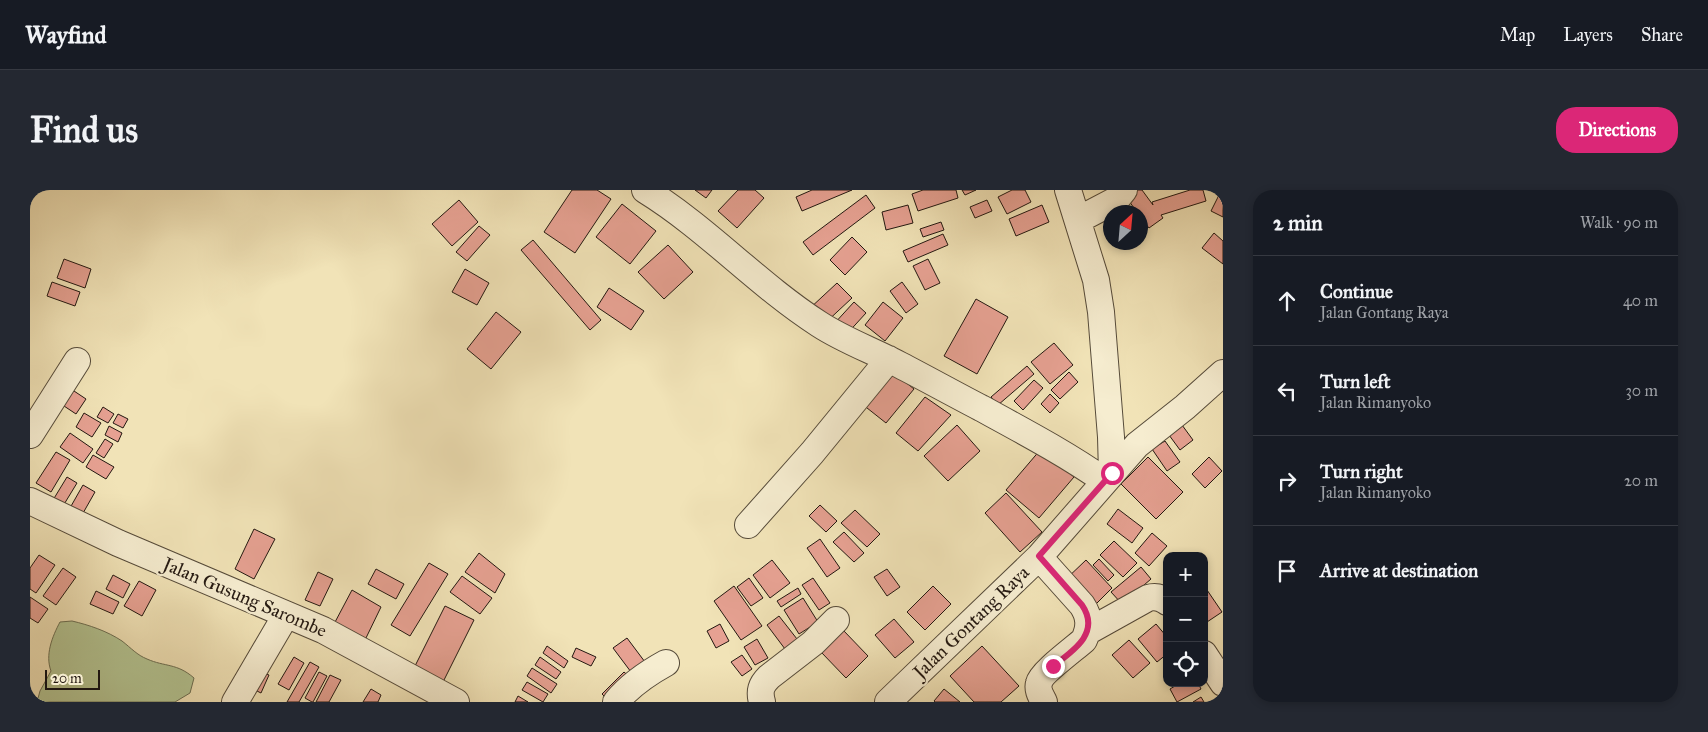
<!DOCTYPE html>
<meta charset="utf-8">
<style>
body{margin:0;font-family:"IM FELL Great Primer",serif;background:#242831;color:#f1f3f6}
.controls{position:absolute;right:15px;bottom:15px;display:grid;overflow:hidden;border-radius:10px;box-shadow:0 2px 8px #0003}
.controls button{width:45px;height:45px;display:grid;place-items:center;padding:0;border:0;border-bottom:1px solid #363941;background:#171b24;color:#f1f3f6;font:25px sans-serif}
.compass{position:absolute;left:1073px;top:15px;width:45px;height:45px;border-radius:50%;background:#171b24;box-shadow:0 2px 8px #0003;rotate:26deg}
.scale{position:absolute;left:15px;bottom:12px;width:55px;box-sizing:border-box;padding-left:5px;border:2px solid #231811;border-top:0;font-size:14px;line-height:18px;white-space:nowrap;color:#231811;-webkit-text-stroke:4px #f6edd0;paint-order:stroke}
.stop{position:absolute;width:15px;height:15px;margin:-11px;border:4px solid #db2777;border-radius:50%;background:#fff}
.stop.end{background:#db2777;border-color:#fff;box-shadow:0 1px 5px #0008}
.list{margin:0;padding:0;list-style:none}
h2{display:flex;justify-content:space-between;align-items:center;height:65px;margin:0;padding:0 20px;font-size:21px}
h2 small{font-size:16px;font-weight:400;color:#9ea1a6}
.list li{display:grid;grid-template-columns:32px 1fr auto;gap:15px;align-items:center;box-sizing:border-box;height:90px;padding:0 20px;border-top:1px solid #363941}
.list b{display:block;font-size:19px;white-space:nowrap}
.list p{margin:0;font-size:16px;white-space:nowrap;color:#9ea1a6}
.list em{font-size:16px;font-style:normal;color:#9ea1a6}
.icon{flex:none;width:28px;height:28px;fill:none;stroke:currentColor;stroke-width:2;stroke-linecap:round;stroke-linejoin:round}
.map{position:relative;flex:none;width:1193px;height:512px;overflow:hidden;border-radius:20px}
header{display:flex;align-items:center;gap:30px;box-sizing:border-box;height:70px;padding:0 25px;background:#171b24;border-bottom:1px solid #363941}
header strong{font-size:24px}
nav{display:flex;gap:28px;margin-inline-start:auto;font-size:18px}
.intro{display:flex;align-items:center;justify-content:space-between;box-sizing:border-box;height:120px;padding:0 30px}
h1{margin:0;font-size:35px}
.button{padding:12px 22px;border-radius:20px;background:#db2777;color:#fff;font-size:18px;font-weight:700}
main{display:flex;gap:30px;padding:0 30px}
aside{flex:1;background:#171b24;border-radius:20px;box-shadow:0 2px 8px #0003}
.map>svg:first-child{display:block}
</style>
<header>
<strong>Wayfind</strong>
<nav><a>Map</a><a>Layers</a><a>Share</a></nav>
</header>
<div class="intro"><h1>Find us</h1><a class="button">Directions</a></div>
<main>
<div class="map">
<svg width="1193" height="512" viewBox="0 0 1193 512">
<rect width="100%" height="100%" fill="#f1e3b7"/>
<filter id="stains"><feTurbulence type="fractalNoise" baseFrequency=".004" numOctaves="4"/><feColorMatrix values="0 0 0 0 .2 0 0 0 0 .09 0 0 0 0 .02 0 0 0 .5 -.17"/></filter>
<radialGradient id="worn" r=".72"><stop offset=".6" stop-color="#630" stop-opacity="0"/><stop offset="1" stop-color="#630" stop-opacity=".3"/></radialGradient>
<!-- green -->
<path fill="#b4c593" stroke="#6c6e52" d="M42,431c17,4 35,10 50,20 9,7 15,14 25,18 18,8 30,4 47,19l-4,15 -15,9h-138l3,-11 11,-20c-6,-16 1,-34 9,-49z"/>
<!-- building -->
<path fill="#e6a192" stroke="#231811" d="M542,0h25l14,9 -36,54 -31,-21z
M665,0h17l-6,8z
M708,0h17l9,8 -27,30 -19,-17z
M782,0h40l-50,21 -6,-14z
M893,0h33l2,8 -40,13 -6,-17z
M932,0h14l-11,5z
M982,0h13l6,12 -24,12 -9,-17z
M1105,0h7l11,15 -1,-3 38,-12h13l3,11 -45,14 2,3 -14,10 -9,-11v-5h-3l-11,-15z
M1191,1l2,1v25l-12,-6z
M836,5l9,13 -62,47 -10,-13z
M429,10l19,22 -26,24 -20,-22z
M957,10l5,11 -17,7 -5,-11z
M592,14l34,27 -26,33 -34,-27z
M878,15l5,18 -27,7 -4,-18z
M1012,15l7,17 -33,14 -7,-17z
M911,32l3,8 -21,7 -3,-8z
M449,36l11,9 -23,26 -11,-9z
M1184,43l9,8v23l-21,-16z
M913,44l5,11 -40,17 -5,-11z
M822,47l15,15 -22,23 -15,-15z
M503,50l68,80 -11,10 -69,-80z
M638,55l25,27 -29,27 -26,-27z
M34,69l27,10 -6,19 -28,-10z
M898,69l12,24 -15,7 -12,-24z
M435,79l24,14 -12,22 -25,-13z
M22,92l28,10 -5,14 -28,-10z
M872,92l16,22 -12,9 -16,-22z
M807,93l15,15 -29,27 -15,-15z
M579,98l35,23 -13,19 -34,-23z
M946,109l32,18 -31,57 -33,-18z
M824,112l12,11 -21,23 -12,-11z
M853,112l20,16 -18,23 -20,-16z
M466,122l25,20 -30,37 -24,-20z
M1024,153l19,22 -23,19 -19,-22z
M997,176l7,8 -36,31 -7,-8z
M859,179l25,20 -28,34 -24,-19z
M1039,182l9,10 -18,17 -9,-9z
M1004,190l9,8 -20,22 -9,-9z
M35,195l21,14 -10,15 -21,-14z
M1020,204l9,9 -9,10 -9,-9z
M895,207l26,18 -33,36 -22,-18z
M73,217l11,7 -6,9 -11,-6z
M54,223l17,10 -9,14 -16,-10z
M88,224l10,5 -5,9 -10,-5z
M927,235l23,26 -32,30 -24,-25z
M1152,235l11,15 -13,10 -11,-15z
M79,236l13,7 -4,9 -13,-7z
M40,243l23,16 -10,14 -23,-16z
M75,249l8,5 -9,14 -8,-5z
M1135,251l15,21 -13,9 -15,-22z
M1011,259l33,28 -35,41 -33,-28z
M26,262l14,8 -19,32 -15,-9z
M63,265l21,12 -8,12 -20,-12z
M1118,267l35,35 -27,27 -35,-35z
M1179,267l13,14 -17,17 -13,-14z
M37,287l10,6 -14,23 -10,-6z
M53,295l12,7 -17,30 -12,-7z
M976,303l36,39 -22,20 -35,-39z
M790,315l17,16 -11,11 -17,-16z
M1088,319l25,19 -11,15 -25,-19z
M825,320l25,24 -13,13 -26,-24z
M224,339l21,10 -21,40 -19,-10z
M814,342l20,21 -10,9 -21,-20z
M1122,343l15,13 -18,20 -14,-13z
M790,349l20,29 -13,9 -20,-29z
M1084,351l23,22 -14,14 -23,-22z
M449,363l26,21 -10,19 -30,-21z
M9,365l16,10 -19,28 -6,-4v-21z
M1069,369l15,16 -6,6 -15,-16z
M742,370l18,23 -20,15 -17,-23z
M1056,370l26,28 -21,21 -27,-28z
M399,373l19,11 -38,62 -19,-11z
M1111,377l10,12 -29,25 -11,-12z
M33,378l13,9 -20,28 -13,-9z
M346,379l28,15 -8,15 -28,-15z
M857,379l13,18 -13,9 -13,-19z
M288,382l15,7 -13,27 -15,-6z
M83,385l17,9 -7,14 -17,-9z
M432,386l30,22 -12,16 -30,-22z
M719,388l14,20 -12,8 -14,-19z
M783,388l17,25 -11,7 -17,-25z
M109,391l17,9 -14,26 -18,-10z
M704,396l28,40 -21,14 -27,-39z
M903,396l18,18 -26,26 -18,-18z
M768,398l3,6 -20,13 -4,-6z
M322,400l29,17 -16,33 -31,-16z
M1177,400l15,22 -18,12v-33z
M66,401l23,11 -6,12 -23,-10z
M0,407l18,12 -10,14 -8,-5z
M773,408l15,24 -19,12 -15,-24z
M415,416l29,14 -33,66 -29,-14z
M749,426l18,23 -12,10 -18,-24z
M864,429l20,23 -19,16 -20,-23z
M690,434l9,17 -13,7 -9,-17z
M1126,434l11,13v17l-10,8 -19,-23z
M813,440l25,26 -22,22 -25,-26z
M597,448l21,28 -14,10 -21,-28z
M727,449l11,19 -13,7 -11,-18z
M1099,450l21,23 -17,15 -21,-23z
M517,456l21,15 -4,7 -21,-15z
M952,456l37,40 -18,16h-27l-24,-26z
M546,458l20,9 -5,9 -19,-9z
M712,465l10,14 -10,7 -11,-14z
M264,467l10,6 -15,27 -11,-6z
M510,467l21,15 -5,7 -21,-14z
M280,472l9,5 -20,35h-12z
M502,478l25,16 -6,9 -24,-17z
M231,482l8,3 -8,18 -8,-4z
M289,482l8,4 -14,26h-1l-7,-4z
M594,482l8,7 -22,23 -8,-8z
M300,485l11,5 -12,22h-13z
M497,492l21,12 -5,8 -21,-12z
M1150,493h18l3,6 -24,13 -7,-13z
M341,499l10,6 -3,7h-15z
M914,499l16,13h-25l-1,-1z
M488,506l10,6h-13z
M1171,507l3,5h-11z"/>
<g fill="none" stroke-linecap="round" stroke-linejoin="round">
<!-- minor casing -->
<g stroke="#564b3a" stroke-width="28">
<path id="minor" d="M615,0c63,39 112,94 174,134 26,17 55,27 81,41 27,14 54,29 81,43 42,23 84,45 124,73
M1038,0l28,90 5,32 10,125 1,36
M1048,30l38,-20 8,-10
M0,245l47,-74
M0,311l88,42 205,87 133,72
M718,335l64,-72 77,-94
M1009,367l43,48c8,12 8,22 2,35 -10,9 -43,33 -45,43 -2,7 2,13 5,19
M1057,442l61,-34c7,-2 13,-1 19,4
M1174,464l19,29
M205,512l51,-87
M586,512c14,-17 30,-28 50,-39
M732,512c-3,-11 -1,-17 7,-25l44,-34 23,-23
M858,512l151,-145 98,-112 48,-38 38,-34"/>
</g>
<!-- minor -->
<use href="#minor" stroke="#f6edd0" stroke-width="26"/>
</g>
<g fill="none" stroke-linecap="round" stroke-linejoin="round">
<!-- route -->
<path stroke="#db2777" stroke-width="6" d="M1023,476c20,-15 48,-33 29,-61l-43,-49 73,-83"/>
</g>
<g text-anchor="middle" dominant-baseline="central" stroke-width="4.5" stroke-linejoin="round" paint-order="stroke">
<!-- street labels -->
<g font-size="19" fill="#231811" stroke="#f6edd0">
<text transform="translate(215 407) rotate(23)">Jalan Gusung Sarombe</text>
<text transform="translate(941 432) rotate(-44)">Jalan Gontang Raya</text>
</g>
</g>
<rect width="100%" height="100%" filter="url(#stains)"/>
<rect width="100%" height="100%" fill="url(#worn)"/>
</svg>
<div class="controls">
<button>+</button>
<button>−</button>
<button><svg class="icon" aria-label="locate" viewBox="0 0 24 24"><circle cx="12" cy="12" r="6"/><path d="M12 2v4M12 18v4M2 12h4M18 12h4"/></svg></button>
</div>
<svg class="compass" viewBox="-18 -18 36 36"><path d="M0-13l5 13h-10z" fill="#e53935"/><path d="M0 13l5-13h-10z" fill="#9ea1a6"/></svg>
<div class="scale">20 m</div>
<div class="stop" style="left:1082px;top:283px"></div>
<div class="stop end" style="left:1023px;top:476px"></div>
</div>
<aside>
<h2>2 min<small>Walk · 90 m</small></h2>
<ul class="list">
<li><svg class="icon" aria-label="ahead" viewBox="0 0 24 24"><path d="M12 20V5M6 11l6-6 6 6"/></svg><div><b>Continue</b><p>Jalan Gontang Raya</p></div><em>40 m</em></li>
<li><svg class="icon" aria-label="left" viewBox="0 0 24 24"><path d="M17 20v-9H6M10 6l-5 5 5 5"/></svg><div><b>Turn left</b><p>Jalan Rimanyoko</p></div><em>30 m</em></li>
<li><svg class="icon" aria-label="right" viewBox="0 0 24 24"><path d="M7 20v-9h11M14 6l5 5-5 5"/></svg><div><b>Turn right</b><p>Jalan Rimanyoko</p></div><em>20 m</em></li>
<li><svg class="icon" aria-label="arrive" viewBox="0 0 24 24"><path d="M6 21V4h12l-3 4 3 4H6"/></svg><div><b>Arrive at destination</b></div></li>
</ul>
</aside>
</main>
